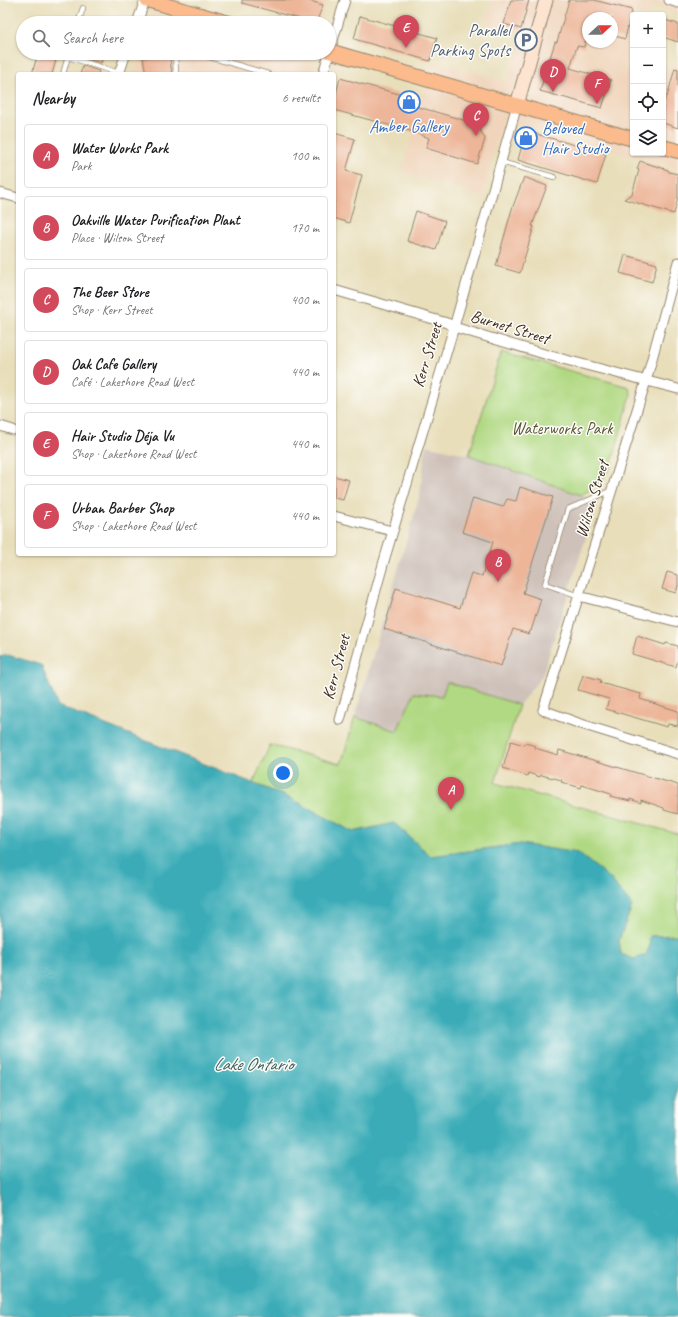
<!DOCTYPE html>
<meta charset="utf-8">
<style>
body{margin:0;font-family:Caveat,sans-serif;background:#f2f2f2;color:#202124}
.controls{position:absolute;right:12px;top:12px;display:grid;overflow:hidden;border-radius:4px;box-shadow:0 1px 3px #0004}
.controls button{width:36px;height:36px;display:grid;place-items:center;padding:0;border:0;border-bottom:1px solid #e0e0e0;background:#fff;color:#202124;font:20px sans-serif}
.compass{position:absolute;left:582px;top:12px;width:36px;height:36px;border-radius:50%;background:#fff;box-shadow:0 1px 3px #0004;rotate:68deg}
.you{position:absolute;left:283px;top:773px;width:14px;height:14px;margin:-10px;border:3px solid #fff;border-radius:50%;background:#1a73e8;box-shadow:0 0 0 6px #1a73e833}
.badge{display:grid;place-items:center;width:26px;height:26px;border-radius:50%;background:#d1495b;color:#fff;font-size:13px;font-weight:700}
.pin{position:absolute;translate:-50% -33px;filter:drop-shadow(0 1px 2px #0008)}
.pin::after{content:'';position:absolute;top:21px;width:14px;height:12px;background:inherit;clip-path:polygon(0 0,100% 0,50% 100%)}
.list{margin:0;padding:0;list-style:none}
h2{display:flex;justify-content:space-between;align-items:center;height:52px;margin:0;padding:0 16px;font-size:17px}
h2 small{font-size:13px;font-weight:400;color:#757577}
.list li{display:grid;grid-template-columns:26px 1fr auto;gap:12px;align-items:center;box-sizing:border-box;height:64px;margin:0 8px 8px;padding:0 8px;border:1px solid #e0e0e0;border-radius:4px}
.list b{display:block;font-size:15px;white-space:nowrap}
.list p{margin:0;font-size:13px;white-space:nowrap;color:#757577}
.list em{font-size:13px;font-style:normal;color:#757577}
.icon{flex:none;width:22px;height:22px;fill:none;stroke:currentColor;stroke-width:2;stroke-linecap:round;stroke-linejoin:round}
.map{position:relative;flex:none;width:678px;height:1317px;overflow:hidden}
.search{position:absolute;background:#fff;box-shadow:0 1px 3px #0004;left:16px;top:16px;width:320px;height:44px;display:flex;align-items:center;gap:10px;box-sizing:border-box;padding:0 14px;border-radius:22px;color:#757577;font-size:15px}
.panel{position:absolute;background:#fff;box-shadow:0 1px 3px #0004;left:16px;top:72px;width:320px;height:484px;border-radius:4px}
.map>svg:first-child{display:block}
</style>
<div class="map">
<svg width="678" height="1317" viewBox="0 0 678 1317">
<rect width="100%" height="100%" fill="#fdfcf7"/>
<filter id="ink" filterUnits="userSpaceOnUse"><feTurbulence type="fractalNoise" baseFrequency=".025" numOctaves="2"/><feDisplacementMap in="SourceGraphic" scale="8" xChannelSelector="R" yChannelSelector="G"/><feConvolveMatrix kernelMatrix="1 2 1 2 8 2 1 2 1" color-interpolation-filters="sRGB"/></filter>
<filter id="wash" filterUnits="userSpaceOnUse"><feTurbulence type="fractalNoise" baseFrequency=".012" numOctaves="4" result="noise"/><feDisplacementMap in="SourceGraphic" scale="16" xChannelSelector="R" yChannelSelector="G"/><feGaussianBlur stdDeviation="0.9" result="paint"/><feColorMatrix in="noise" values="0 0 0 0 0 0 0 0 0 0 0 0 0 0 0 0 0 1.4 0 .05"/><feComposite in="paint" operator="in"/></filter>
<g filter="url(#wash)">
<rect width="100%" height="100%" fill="#e8deba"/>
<!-- built -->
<path fill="#f0d5bc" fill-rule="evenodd" d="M243,0h84l-7,23h-18l-61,-18z
M492,0h186v14l-26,-8 -3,9h-16v138h30v-86l10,3 2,-8 3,1v106l-176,-49 -19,77 -81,-25 30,-112 75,22 15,-48 -37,-11zM588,18h24v24h-24z
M152,12l39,11h-42z
M140,53h158l10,3 8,8 -2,10h-180z"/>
<!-- industrial -->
<path fill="#cec1b9" d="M426,445l43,10 112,40 16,7 -55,174 -23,29 -72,-23 -4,14 -29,-3 -17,39 -42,-15 65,-223z"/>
<!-- green -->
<path fill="#b1d983" stroke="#768250" d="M501,352l128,35 2,7 -20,72 -8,13 -7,7 -15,9 -112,-40z
M447,682l72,23 -24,78 183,51v101l-28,1 -1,3 1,6 -4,10 -12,4 -13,-5 -2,-14 13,-34 -111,-62 -90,12 -37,-33 -41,9 -65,-35 -35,-14 17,-38 71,19 14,-47 42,14 17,-38 28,3z"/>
<!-- water -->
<path fill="#3bacb7" stroke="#3b6b6a" d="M8,655l33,10 17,41 230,91 65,35 41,-9 37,33 90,-12 57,9 32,25 22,28 -13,34 2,14 13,5 12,-4 4,-10 -1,-6 1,-3 28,-1v382h-678v-660z"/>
<g id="blocks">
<!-- building -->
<path fill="#edb699" d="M242,0h65l16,5 -7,18h-1l-73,-20z
M511,0h18l-8,29 -17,-5z
M569,0h25l38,10 -7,29 -13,-4v-17h-24v13l-4,16 -7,-1 -7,22 41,12 -9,28 -62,-17 15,-49h2z
M360,16l77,22 -7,23 -76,-22z
M665,20l13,4v18l-15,-5v-10z
M38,53h20l-6,21h-20z
M87,53h17l-3,10 -16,-5z
M162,53h7l3,21h-26l-3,-16z
M83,66l16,5 -1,3h-18z
M675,68l3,1v59l-15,-5v-18l3,-9 1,1z
M340,78l77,21 -2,7 62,18 8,15 -8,25 -51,-16 3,-10 -8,-3v-1l-87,-24v-8z
M526,131l80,23 -9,30 -79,-24z
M334,133l21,6 -9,32 16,4 -13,48 -15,-5z
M640,161l28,9 1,2 9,2v24l-4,16 -50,-15 8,-5 7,-24 -2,-1z
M524,177l23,9 -15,40h2l-14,47 -24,-7 16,-57z
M416,211l29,10 -9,29 -29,-9z
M625,255l32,9 -5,18 -32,-9z
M334,476l15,4 -6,20 -9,-2z
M520,487l33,10 -30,96 18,6 -10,32h-1l-1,3 -16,-5 -12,37 -117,-37 12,-41 64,20 11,-35 11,3 11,-34 -31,-10 11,-34 30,9 4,-8 9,2z
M667,572l11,3v11l-2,7 -14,-4z
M637,636l28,9 1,-2 12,3v13l-2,8 -44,-13z
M583,675l18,5 -1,3 41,11 -1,5 38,12v15l-10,-2 -1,3 -61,-18 3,-10 -31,-9z
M511,741l13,4 1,-2 11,3 -1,2 23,7 1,-5 119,35v29l-14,-4v-2l-23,-8v3l-11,-4v2l-20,-5 1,-2 -29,-9 -1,3 -20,-6 1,-2 -21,-5 -1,2 -12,-4 -1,3 -24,-8z"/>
</g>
</g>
<g filter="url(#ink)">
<use href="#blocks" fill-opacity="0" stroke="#92846c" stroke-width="1"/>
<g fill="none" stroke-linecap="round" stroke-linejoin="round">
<!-- lane casing -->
<g stroke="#92846c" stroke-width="6">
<path id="lane" d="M78,23l5,-15
M175,53l1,21
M196,53l72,21
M68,57l51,16
M63,74l6,-21
M501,162l53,15
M579,596l-34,-12 23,-75 44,-19"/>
</g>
<!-- street casing -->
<g stroke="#92846c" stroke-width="11">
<path id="street" d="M669,0l9,3
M137,23l8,-23
M119,74l7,-21
M323,74l22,-74
M0,193l18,5
M678,262l-32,119 -103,329 35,13 100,31
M334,290l113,33 7,4 97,29 127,33
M0,426l13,4
M334,516l58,15
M579,596l99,26
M340,720l44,-159 70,-234 63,-222"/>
</g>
<!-- secondary casing -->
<g stroke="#92846c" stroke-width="15">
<path id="secondary" d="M517,105l29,-105"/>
</g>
<!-- primary casing -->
<g stroke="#92846c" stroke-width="16">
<path id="primary" d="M147,0l82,23
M329,51l304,88
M663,147l15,4"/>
</g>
<!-- lane -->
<use href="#lane" stroke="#fff" stroke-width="4.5"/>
<!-- street -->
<use href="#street" stroke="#fff" stroke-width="9"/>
<!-- secondary -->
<use href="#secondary" stroke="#fde4d1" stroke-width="13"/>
<!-- primary -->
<use href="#primary" stroke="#fbbb8d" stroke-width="14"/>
</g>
</g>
<!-- icons -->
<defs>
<g id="parking-ring" transform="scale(1.15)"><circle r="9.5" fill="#fdfcf7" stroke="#5c6f8a" stroke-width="1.5"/><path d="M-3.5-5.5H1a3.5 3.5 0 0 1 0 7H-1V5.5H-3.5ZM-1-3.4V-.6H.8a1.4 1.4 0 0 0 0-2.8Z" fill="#5c6f8a"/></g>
<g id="shop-ring" transform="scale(1.15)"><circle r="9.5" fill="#fdfcf7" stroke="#3f7fe0" stroke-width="1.5"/><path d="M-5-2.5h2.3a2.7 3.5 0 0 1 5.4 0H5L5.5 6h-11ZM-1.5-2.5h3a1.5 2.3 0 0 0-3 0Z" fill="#3f7fe0"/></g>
</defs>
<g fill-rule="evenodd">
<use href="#parking-ring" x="526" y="40"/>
<use href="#shop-ring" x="409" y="102"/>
<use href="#shop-ring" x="526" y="138"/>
</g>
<g text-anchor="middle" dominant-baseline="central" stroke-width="3" stroke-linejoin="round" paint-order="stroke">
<!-- service labels -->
<g font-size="17" fill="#4e5e75" stroke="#fdfcf7" text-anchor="end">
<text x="510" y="30">Parallel<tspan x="510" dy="20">Parking Spots</tspan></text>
</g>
<!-- shop labels -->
<g font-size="17" fill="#366cbe" stroke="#fdfcf7">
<text x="409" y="126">Amber Gallery</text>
<text x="542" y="128" text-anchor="start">Beloved<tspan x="542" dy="20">Hair Studio</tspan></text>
</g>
<!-- street labels -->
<g font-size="17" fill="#3b2a1e" stroke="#fdfcf7">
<text transform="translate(510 327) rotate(17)">Burnet Street</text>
<text transform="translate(427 355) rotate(-73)">Kerr Street</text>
<text transform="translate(592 499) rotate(-73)">Wilson Street</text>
<text transform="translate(336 667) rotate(-75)">Kerr Street</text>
</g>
<!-- park labels -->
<g font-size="17" fill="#585637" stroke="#fdfcf7">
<text x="562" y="428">Waterworks Park</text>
</g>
<!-- water labels -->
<g font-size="18" font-style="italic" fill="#3b5e5b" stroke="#fdfcf7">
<text x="253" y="1064">Lake Ontario</text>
</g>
</g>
</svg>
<div class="controls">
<button>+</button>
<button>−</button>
<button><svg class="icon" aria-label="locate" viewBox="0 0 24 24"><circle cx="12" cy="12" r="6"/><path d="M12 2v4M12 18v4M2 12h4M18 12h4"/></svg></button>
<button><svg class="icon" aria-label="layers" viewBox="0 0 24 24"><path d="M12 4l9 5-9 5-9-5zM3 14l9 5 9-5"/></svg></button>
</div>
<svg class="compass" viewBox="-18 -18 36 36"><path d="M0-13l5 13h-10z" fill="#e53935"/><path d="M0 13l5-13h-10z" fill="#757577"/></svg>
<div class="you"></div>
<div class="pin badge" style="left:451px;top:810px">A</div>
<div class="pin badge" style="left:498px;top:582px">B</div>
<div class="pin badge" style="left:476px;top:136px">C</div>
<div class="pin badge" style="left:553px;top:92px">D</div>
<div class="pin badge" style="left:406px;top:48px">E</div>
<div class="pin badge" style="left:597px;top:104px">F</div>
<div class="search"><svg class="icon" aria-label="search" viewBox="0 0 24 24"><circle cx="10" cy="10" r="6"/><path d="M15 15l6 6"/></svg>Search here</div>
<section class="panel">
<h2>Nearby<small>6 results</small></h2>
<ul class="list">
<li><span class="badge">A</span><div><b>Water Works Park</b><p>Park</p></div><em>100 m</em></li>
<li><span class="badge">B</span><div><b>Oakville Water Purification Plant</b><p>Place · Wilson Street</p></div><em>170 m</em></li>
<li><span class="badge">C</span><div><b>The Beer Store</b><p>Shop · Kerr Street</p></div><em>400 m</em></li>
<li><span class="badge">D</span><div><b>Oak Cafe Gallery</b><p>Café · Lakeshore Road West</p></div><em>440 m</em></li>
<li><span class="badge">E</span><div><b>Hair Studio Déja Vu</b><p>Shop · Lakeshore Road West</p></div><em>440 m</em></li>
<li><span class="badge">F</span><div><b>Urban Barber Shop</b><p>Shop · Lakeshore Road West</p></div><em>440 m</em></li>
</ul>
</section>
</div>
